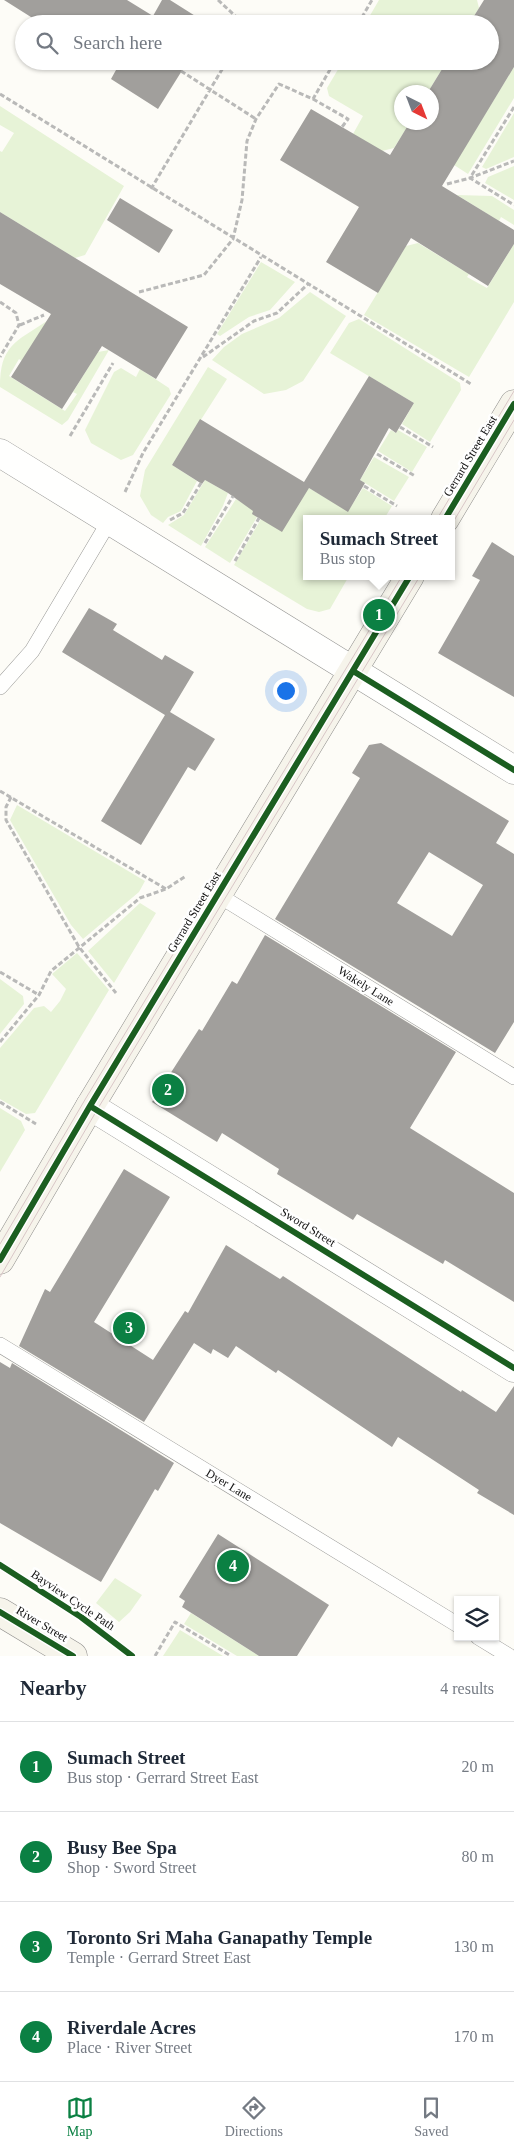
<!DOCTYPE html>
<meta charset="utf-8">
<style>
body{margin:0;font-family:"Times New Roman",serif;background:#f2f2f3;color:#1f2937}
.controls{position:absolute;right:15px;bottom:15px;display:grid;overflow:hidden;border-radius:0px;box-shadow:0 1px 4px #0004}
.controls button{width:45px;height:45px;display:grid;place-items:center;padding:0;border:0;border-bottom:1px solid #e0e1e3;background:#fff;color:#1f2937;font:25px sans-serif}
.compass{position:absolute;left:394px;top:85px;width:45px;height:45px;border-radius:50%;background:#fff;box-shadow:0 1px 4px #0004;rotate:138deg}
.you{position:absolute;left:285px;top:690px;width:18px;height:18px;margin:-12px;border:4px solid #fff;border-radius:50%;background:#1a73e8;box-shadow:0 0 0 8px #1a73e833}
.badge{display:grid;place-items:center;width:32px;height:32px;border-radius:50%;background:#0b8043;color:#fff;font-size:16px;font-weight:700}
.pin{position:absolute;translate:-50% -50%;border:2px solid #fff;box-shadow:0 1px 5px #0006}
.popup{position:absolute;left:303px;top:515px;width:152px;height:65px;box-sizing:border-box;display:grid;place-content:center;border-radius:0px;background:#fff;filter:drop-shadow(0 1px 4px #0005);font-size:16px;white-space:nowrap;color:#747a83}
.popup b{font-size:19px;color:#1f2937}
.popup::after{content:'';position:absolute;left:50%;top:100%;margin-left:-10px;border:10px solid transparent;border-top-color:#fff}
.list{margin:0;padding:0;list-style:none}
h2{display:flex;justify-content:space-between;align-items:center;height:65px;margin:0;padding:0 20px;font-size:21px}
h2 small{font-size:16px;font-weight:400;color:#747a83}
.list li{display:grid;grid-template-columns:32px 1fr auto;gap:15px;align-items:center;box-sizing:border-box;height:90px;padding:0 20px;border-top:1px solid #e0e1e3}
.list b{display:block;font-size:19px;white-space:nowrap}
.list p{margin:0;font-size:16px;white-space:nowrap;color:#747a83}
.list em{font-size:16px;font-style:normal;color:#747a83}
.icon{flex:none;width:28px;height:28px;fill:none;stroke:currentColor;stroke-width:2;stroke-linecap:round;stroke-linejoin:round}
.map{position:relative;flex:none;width:514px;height:1656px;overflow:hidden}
.search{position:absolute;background:#fff;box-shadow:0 1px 4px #0004;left:15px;right:15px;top:15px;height:55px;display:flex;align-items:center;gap:12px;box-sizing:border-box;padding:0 18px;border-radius:28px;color:#747a83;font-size:19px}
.sheet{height:425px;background:#fff}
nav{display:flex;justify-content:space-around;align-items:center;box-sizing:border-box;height:70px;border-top:1px solid #e0e1e3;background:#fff;font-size:14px;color:#747a83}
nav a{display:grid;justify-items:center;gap:2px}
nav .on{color:#0b8043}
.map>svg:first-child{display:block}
</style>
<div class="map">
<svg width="514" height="1656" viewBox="0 0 514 1656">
<rect width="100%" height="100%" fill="#fdfcf7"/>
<!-- green -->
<path fill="#e7f3d7" d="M379,0h98l2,8 -10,16h-104z
M343,61h104l-19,31h-26v30l8,1 -16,25 -12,3 -29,-17 10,-18 -34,-20 -2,-8z
M514,67v31l-46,76 -14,-9z
M0,106l124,80 -39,69 -10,3 -75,-46v-61l2,1 12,-19 -14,-8z
M514,113v44l-28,12 -4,-2z
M514,166v34l-29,-17 3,-6z
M457,195l35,1 22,14v15l-13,-8 -2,4z
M418,243l51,31 -2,3 20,11 27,-44v58l-45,75 -105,-62 42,-69z
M261,262l34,20 -25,28 -21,7 -29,19 -3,-2z
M310,292l36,24 -43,65 -17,9 -22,4 -52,-34 12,-13 18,-13 37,-16z
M359,319l101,64 1,7 -31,52 -28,-18 12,-21 -84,-50 19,-30z
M47,321l-25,40 -3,-2 -10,17 56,35 12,-17 -4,-2 25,-40 11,-2 -41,70 -6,5 -62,-38c0,-41 15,-45 47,-66z
M208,367l19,12 -55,86 25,16 -16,30 -13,6 -5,6 -12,-8 -11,-19 5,-26z
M121,368l15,9 4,-8 29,19 2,6 -38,61 -12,5 -30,-17 -6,-13 29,-58z
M391,430l5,3 2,-3 29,17 -15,25 -34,-21z
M374,457l35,20 -15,24 -34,-21z
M205,480l23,13 -5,13 -22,40 -33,-21 16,-10z
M309,488l39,23 15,-23 29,18 -8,13h-78v57h43l-19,33 -11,3 -12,-3 -73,-44 27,-46z
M236,499l18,11 3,7 -27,46 -25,-16z
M17,805l128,76 -6,11 -56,47 -12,-14 -61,-105z
M140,903l16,10 -42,70 -26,-32z
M77,953l32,37 -74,123 -9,1 -26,-15v-51l34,-40 10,-2 7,6 9,-11 6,-12 -14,-15z
M0,979l23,17 1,8 -24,30z
M0,1108l21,13 4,9 -25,42z
M115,1578l27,17 -12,17 -11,10 -23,-19z
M191,1613l68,43h-22l-53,-32z
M180,1630l43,26h-60z"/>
<!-- building -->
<path fill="#a19f9c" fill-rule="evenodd" d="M4,0h123l26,16 9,-16h8l38,24h-166z
M484,0h30v67l-72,119 72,44v14l-26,42 -77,-48 -33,55 -52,-31 33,-55 -79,-47 31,-51 79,46 20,-33h22v-30h-4l19,-31h43v-37h-21z
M102,61h86l-30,48 -47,-30 5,-9z
M120,198l53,32 -14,23 -52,-33z
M0,212l188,115 -32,52 -54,-33 -40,63 -51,-32 40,-63 -51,-30z
M369,376l45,27 -18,30 -7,-5 -29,52 5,3 -17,29 -39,-24 -27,44 -30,-18 1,-3 -25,-18 -23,-13 -3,4 -30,-19 28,-46 104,63z
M492,542l22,14v141l-76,-44 42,-73 -8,-4z
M89,608l28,16 -4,6 49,30 3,-5 29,17 -24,40 45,27 -20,32 -7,-4 -47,78 -40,-24 64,-106 -103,-63z
M381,743l128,78 -13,22 18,11v168l-19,31 -220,-134 85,-141 -8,-5 17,-28zM429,852l54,33 -31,51 -55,-33z
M265,935l191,117 -46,76 104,65v109l-69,-42 -2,4 -86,-50 -4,6 -76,-46 2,-5 -57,-36 -5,9 -65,-40 47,-73 3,2 30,-50 5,3z
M124,1169l46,28 -76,125 59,38 32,-49 3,2 38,-68 54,34 3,-3 178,116 1,-2 34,22 18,-26v129l-37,-22 2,-3 -81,-53 -6,10 -114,-77 -2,3 -40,-27 -8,12 -15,-9 -2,5 -17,-11 -50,79 -125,-76 26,-57 5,3z
M0,1362l10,6 2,-5 162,100 -16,28 -3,-2 -54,93 -101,-59z
M218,1534l111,71 -32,51h-38l-77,-49 3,-6 -6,-4z"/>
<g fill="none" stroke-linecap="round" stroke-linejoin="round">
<!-- service casing -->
<g stroke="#979795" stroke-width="16">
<path id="service" d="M0,687l32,-36 78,-131
M218,895l296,182
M0,1345l458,280
M478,1637l31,19"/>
</g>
<!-- minor casing -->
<g stroke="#979795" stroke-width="29">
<path id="minor" d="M0,453l514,317
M90,1106l424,262"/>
</g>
<!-- secondary casing -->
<g stroke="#8e8d8b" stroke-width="29">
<path id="secondary" d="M445,519l69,-115
M0,1260l90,-154 320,-530
M0,1612l73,44"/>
</g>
<!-- path -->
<path stroke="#b9b9b8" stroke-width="3" stroke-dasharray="5 2.5" stroke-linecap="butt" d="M218,0l26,24
M358,24l14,-24
M181,71l75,48
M0,94l471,290
M313,99l35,20 -6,8
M514,107l-44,71 44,27
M447,184l23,-6 44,-17
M151,189l76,-128
M139,292l65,-17 29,-36 9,-39 5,-59 9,-22 23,-35 34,15 22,-38
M0,302l16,11 3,12 -19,32
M20,325l24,-10
M203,357l51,-36 23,-8 31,-29
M400,427l33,20
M70,436l43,-73
M377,454l38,22
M364,486l33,20
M125,492l18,-39 118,-196
M170,520l13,-7 18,-30
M205,543l28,-47
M235,561l24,-43
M0,791l166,98
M11,797l-5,10v13l73,127 37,46
M0,972l39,23
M0,1042l39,-47 12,-24 89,-73 26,-9 20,-13
M0,1102l36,22
M155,1656l20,-34 56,34"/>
<!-- service -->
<use href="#service" stroke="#fffffe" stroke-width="15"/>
<!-- minor -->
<use href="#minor" stroke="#fffffe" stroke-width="28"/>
<!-- secondary -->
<use href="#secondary" stroke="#f6f4eb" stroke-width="28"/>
<!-- tram -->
<path stroke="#d9c6c7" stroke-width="1" d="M437,519l77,-128
M452,524l62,-104
M0,1244l86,-146 316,-522
M0,1277l97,-167 323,-534"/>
<!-- cycleway casing -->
<g stroke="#fff" stroke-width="9">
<path id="cycleway" d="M445,519l69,-115
M353,671l161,99
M90,1106l424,262
M0,1260l90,-154 320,-530
M0,1565l81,52 51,39
M0,1612l73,44"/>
</g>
<!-- cycleway -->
<use href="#cycleway" stroke="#1b5e20" stroke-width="6"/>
</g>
<g text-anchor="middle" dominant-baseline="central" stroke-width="5" stroke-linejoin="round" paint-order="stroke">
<!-- street labels -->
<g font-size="12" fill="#111" stroke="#fff">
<text transform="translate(470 456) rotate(-59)">Gerrard Street East</text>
<text transform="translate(194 912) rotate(-59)">Gerrard Street East</text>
<text transform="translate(366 986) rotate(32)">Wakely Lane</text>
<text transform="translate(308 1227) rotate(32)">Sword Street</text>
<text transform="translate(229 1485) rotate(31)">Dyer Lane</text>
<text transform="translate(73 1600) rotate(34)">Bayview Cycle Path</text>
<text transform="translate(42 1624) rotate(31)">River Street</text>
</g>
</g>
</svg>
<div class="controls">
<button><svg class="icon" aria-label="layers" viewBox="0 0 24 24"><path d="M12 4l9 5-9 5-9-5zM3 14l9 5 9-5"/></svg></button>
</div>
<svg class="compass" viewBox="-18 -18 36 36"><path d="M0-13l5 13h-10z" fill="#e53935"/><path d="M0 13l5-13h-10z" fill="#747a83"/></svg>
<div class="you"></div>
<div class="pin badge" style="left:379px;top:615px">1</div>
<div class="popup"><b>Sumach Street</b>Bus stop</div>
<div class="pin badge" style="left:168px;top:1090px">2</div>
<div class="pin badge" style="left:129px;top:1328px">3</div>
<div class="pin badge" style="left:233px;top:1566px">4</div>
<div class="search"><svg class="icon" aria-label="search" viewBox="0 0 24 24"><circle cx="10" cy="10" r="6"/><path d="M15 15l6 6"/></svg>Search here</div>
</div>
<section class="sheet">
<h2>Nearby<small>4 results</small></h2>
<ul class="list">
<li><span class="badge">1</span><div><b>Sumach Street</b><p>Bus stop · Gerrard Street East</p></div><em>20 m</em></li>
<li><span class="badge">2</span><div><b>Busy Bee Spa</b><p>Shop · Sword Street</p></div><em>80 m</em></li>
<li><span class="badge">3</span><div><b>Toronto Sri Maha Ganapathy Temple</b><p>Temple · Gerrard Street East</p></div><em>130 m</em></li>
<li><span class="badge">4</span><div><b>Riverdale Acres</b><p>Place · River Street</p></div><em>170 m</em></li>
</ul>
</section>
<nav>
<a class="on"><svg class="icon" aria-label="map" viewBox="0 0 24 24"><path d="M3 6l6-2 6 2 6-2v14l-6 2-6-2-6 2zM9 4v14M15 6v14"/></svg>Map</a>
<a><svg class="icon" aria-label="directions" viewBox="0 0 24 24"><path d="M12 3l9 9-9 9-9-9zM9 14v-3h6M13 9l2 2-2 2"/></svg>Directions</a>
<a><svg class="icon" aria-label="saved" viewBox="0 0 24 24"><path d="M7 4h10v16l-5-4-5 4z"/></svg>Saved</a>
</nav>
